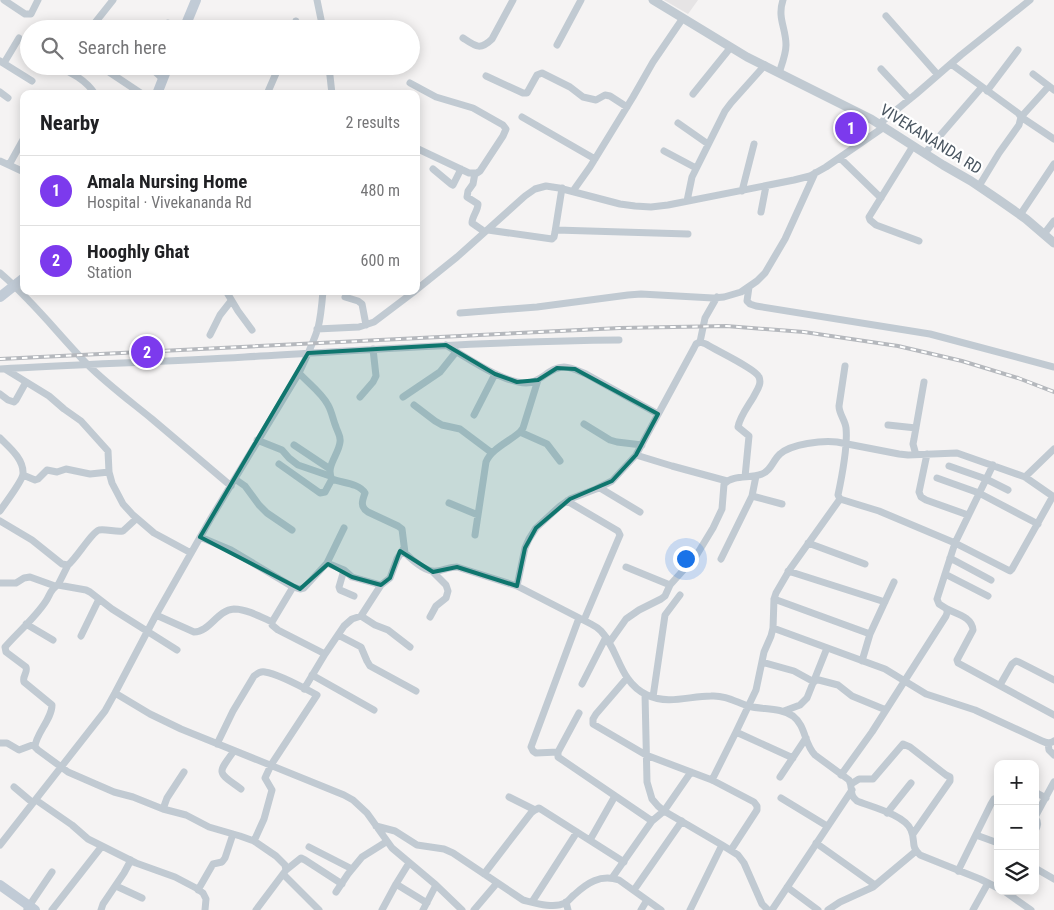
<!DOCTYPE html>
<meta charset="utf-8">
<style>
body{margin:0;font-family:"Roboto Condensed",sans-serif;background:#f2f2f2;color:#202124}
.controls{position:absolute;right:15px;bottom:15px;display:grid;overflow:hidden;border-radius:10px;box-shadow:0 2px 12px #0003}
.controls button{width:45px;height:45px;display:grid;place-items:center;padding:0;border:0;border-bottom:1px solid #e0e0e0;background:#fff;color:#202124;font:25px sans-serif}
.you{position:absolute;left:685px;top:558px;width:18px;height:18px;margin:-12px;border:4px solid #fff;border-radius:50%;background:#1a73e8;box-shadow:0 0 0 8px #1a73e833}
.badge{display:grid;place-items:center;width:32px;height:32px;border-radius:50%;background:#7c3aed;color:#fff;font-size:16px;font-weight:700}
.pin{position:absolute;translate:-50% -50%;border:2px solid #fff;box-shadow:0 1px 5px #0006}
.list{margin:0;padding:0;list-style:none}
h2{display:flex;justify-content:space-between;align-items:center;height:65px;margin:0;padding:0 20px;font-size:21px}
h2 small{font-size:16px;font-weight:400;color:#757577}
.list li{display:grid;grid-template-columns:32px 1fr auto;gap:15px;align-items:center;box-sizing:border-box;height:70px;padding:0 20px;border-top:1px solid #e0e0e0}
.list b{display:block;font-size:19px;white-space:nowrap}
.list p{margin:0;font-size:16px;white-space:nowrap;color:#757577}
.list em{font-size:16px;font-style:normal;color:#757577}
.icon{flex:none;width:28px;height:28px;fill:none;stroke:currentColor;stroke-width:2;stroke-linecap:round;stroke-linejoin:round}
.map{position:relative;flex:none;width:1054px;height:910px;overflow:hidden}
.search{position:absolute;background:#fff;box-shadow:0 2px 12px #0003;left:20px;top:20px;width:400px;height:55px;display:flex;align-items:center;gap:12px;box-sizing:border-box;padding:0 18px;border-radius:28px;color:#757577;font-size:19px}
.panel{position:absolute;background:#fff;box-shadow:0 2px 12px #0003;left:20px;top:90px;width:400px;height:205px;border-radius:10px}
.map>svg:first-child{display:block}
</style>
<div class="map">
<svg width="1054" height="910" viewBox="0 0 1054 910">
<rect width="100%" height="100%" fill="#f5f3f3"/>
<!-- education -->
<path fill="#e6e4e5" d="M664,0h34l-10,14z"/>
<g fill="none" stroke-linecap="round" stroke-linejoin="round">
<!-- minor -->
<path stroke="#c1cad2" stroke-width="7" d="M4,0l21,14h6l7,-14
M317,0l6,29
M886,16l52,59
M296,21l2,8
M90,29l23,-29
M166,29l2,-6
M463,38c12,8 17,13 29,1l21,-39
M557,45l24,-45
M0,61l32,20
M4,63l15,-25
M951,64l67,49 3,4 -2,8 -20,28 -20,33
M57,66c15,7 29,14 38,28
M151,66l1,3 11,10
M329,67l3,27
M881,69l28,30
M109,72l33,22
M779,73c3,-9 7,-19 7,-28 0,-17 -9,-27 -3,-45
M1033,74l21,16
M486,76l37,17h4l10,-18 5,-2 28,14 13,10 13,3 9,-5 5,1 17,11
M410,83l26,14 37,11 30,17 3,4 -3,7 -23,35 -3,2h-8l-53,-25
M1049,86l-28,31 33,22
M987,91l31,-41
M0,92l8,6
M267,94l10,-23 4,-4 49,3
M693,94l38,-47
M522,117l73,42
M678,123l30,21
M879,124l37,-30 45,-39 69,-55
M913,146l-44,71 1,3 6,5 43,16
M664,151l32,17
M925,153l57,-66
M840,158l41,40
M0,161l24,11
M9,165l15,-27
M433,169l18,15 2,1 8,-16
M475,173l-2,11 -5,7 -1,6 11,7c0,7 -6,12 -6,19l13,9
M573,191l17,-24 43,-70 20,-35 30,-44
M742,191l12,-47
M687,201l5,-24 33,-66 6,-8 34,-38
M761,212l5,-26
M1020,215l34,-51
M488,230l64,9 2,-2 1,-5 7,-44
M556,230l132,4
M1044,234l10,-13
M0,273c32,27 58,61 87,91 20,20 43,37 65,55 26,22 52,44 79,67
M749,287l-2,14 3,3 6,2 174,28 124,33
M416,290l41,-33 68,-61 10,-7 11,-3 13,2 61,16 15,2 16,1 17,-2 126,-25 16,-4 16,-9 58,-40
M226,291l12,20 14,19
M345,297l13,4 4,3 4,21
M460,313l77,-6 91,-12 13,-1 72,4 11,-1 17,-5 16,-11 8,-8 20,-34 30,-66
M317,329l42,-2 15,-5 41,-31
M210,335l10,-20 11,-14
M700,342l5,-24 12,-21
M446,345c19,12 58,38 80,38 15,0 23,-16 38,-16 7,0 15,4 22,7l72,40
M845,366l-6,40c0,8 6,14 7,22 2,19 -4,48 -8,67l2,4 39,12 76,32 55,28 2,-2 41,-73
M0,369c82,-5 163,-7 245,-12 125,-7 249,-16 374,-17
M5,369l44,27 15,13 17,12 27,30 1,21 3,11 11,21 10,11 21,18 37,20
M299,373c9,10 23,20 29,32 4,7 5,15 8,22 2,6 5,9 4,15 -1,12 -15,25 -8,37 10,4 27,4 33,14 -3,8 -5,14 3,19l30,14 4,3 3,24c7,7 22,20 32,18 7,-1 13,-4 20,-4l60,19 74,38c4,2 7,4 10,7 18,19 18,51 46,64 22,10 42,1 64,1 14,-1 25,6 37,10 15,4 32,1 45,10 13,10 11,28 22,39l34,25c5,9 -1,14 8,21 15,6 48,14 54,29 5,11 -1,16 9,25l60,24 18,9
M0,394l8,6 6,2 2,-2 10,-18
M360,397l13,-15 3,-6 -3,-27
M403,397l37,-25 16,-20
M414,405l21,16 7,4 18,4 32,24
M474,415l21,-41
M584,424l26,16 7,2 25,3
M888,425l28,3
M520,432l27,12 13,17
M0,438c9,9 24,21 23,36 -1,8 -18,29 -23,37
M257,440l25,10 7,8 9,7 32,11
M294,445l36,24
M927,454l-8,38 2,5 5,3 42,15
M636,455l36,11 55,15
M916,455l-3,-11 1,-5 10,-57
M279,464l41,29 5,-1 7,-13
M949,466l37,13 22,11
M23,475l12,5 3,-1 9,-9 10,2 9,-3 24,5 19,-2
M1025,477l29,-28
M937,478l42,15 59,31
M235,479l10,7 14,19 8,8 25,17
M600,488l40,24
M752,496l30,8
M567,501l51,30 2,4 -36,85
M449,503l29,12
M0,521l32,19 30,24 6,1c8,-6 24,-33 31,-35 8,-1 16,2 24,1l13,-12
M475,535l11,-73c5,-13 24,-21 34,-30l3,-4 15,-48
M200,537l31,13 62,37 7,2 4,-1 23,-25 17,-35
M808,543l57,21
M950,558l41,22
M721,559l31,-63 4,-20
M327,563l17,7 8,7 29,8
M626,567l44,18
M344,570l-5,17 1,3 14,6
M788,571l97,31
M945,574l43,22
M0,583h16l8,-5 6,-1 25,9
M58,585l10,-20
M517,586l8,-38 4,-9 7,-11 24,-22 10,-7 26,-10 16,-8 24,-26 58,-107 2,-4 4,-2 6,2c9,6 50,25 53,33 3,7 -2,13 -5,19 -5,9 -14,20 -16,31l11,9 -4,41
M293,587l-21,35v3l6,5 47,24
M774,599l96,35
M947,609c10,5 25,8 26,21l-16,30 1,3 96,52
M156,615l38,17c16,0 23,-22 40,-23 13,0 27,8 38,13
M361,616l14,9 13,5 22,17
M430,617l6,-11 10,-8 2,-7 -2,-6 -13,-13
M26,624l27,16
M773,628l112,41 41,25 49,16 67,31c4,2 8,3 12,0
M338,635l23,12 6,14 3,5 46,25
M81,636l18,-37
M609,643l17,-24 13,-9 22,-11 4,-3 5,-11 26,-29 17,-28 9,-19 2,-25c10,-10 26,-5 38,-10 9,-3 11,-14 18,-20 11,-10 43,-14 57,-12l62,12 9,1 49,-2 68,24 29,20
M177,650l-65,-41 -22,-17 -4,-2 -28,-5c-7,3 -8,10 -12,16 -11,17 -28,31 -41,46l1,5 20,15c2,6 -4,9 -2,15l28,23c0,14 -17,30 -17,42l3,3 30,22 46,20 19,5 30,12 23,6 23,12 31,9 14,5 22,15 9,9 1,5 -30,40
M862,661l8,-27 24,-52
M762,662l32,9 20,11
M312,675l62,35
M627,678l-31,36 -3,5v5l53,31 66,25 42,22 3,4v4l-26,40
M815,679l23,6 14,11 34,14
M582,684l24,-47
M1000,685l12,-21 4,-3 3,1 35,18
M304,689l21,-35 19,-28 8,-7 9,-3 20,-31 9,-7 7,-19 7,-11
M115,693l35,21 31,15 163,66 9,5 14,13 25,35 44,37 26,25
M645,694l2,88 5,17 6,7 6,5 58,34 16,10 6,8 18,41 6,6
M653,697l12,-82 15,-20
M784,711l16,-6 7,-7 20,-50
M579,713l-21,39v5l94,64
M736,732l57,26
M0,743h7l12,7 16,-6
M1048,743l1,7 5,5
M217,744l16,-33 21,-35c4,-3 7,-5 11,-4 14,2 39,16 52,23l-46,70 -6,13 7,12 -8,29 -10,22
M234,751c-18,24 -16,21 7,38
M558,752l-22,1 -3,-2 -2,-4 48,-129
M841,775l31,-43 74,-116 1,-3v-4l-8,-5 -2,-5 18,-56 38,-78
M780,777l26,-39
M712,780l24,-48 20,-42 8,-38 7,-16 2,-8 1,-29 2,-6 14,-24 50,-70
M851,784l8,-5h14l30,-35 7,3 36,28 4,2v4l-37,53
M14,787l19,16
M1035,792l11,6
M509,797l26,13
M781,798l46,28
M36,800l36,25 16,14 48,24 39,14 21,11 7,5 3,6 -1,11
M163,809l4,-11 17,-26
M887,813l24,-30
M1035,817l19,-35
M1035,817c4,6 3,9 0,14
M376,826l19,5 22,14 27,4 9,4 70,47c12,3 31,9 42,3 4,-2 6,-6 9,-8 13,-12 26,-21 45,-15l42,30
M976,835l22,8
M590,840l25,-44
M816,843l59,42
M0,845l105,-134 10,-18 41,-78 55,-97 88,-145c7,-15 14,-29 19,-45 3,-12 4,-25 5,-37
M309,847l43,22
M1035,868l19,11
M286,870l15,-12 4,2 37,24
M958,871l33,-67 3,-5 4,-1
M283,874l36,36
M484,874l47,-61 4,-3 4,-2 85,54
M612,878l40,-57 12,-10 27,-39
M396,884l31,19
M116,886l26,12
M787,887l31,23
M198,890l15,-26 9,-2 3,-4 8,-24
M634,890l48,-69
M1004,891l27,19
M336,892l12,-18 14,-17 24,-15
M532,902l45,-70
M566,902l2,8
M27,909l25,-37
M52,910l50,-64
M101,910l2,-6 21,-31 7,-13
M382,910l14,-26 13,-21
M423,910l13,-25
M474,910l23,-27
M641,910l6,-10
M690,910l32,-65
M772,910l80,-120
M828,910l12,-8 33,-15 43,-36
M973,910l15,-27"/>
<!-- tertiary -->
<path stroke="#c1cad2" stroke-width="9" d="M653,0l94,57 124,62 72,46 28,16 28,19 27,19 28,24"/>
<!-- secondary -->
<path stroke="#c1cbd6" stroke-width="10" d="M184,29l12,-29
M157,94l11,-28
M0,297l24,-19
M0,885l35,25"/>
<!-- rail casing -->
<g stroke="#b5b8bd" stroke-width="4">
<path id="rail" d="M0,359l620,-31 106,-2 78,6 94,14 64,15 56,17 36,14"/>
</g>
<!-- rail -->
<use href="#rail" stroke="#fff" stroke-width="2" stroke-dasharray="5.5" stroke-linecap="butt"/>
</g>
<!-- marked area -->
<path fill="#0f766e" fill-opacity="0.2" stroke="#0f766e" stroke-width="4" stroke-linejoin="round" d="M446,345l49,29 22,8 21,-2 19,-12 18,1 83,45 -22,41 -24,26 -42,18 -34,29 -11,20 -8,38 -60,-19 -24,5 -33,-21 -10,27 -9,7 -29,-8 -24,-13 -28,25 -100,-52 108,-184z"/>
<g text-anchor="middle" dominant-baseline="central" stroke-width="4.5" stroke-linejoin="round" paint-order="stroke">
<!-- street labels -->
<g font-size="16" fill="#4a5661" stroke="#fff">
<text transform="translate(931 139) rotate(32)">VIVEKANANDA RD</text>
</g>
</g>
</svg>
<div class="controls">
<button>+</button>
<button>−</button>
<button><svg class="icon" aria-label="layers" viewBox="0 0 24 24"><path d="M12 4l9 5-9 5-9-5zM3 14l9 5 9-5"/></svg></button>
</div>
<div class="you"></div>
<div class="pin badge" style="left:851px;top:128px">1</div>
<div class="pin badge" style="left:147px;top:352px">2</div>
<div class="search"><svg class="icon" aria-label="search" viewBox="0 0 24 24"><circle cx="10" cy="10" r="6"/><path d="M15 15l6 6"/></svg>Search here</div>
<section class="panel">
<h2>Nearby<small>2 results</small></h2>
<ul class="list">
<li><span class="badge">1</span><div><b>Amala Nursing Home</b><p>Hospital · Vivekananda Rd</p></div><em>480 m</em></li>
<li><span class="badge">2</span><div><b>Hooghly Ghat</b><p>Station</p></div><em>600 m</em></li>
</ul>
</section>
</div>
